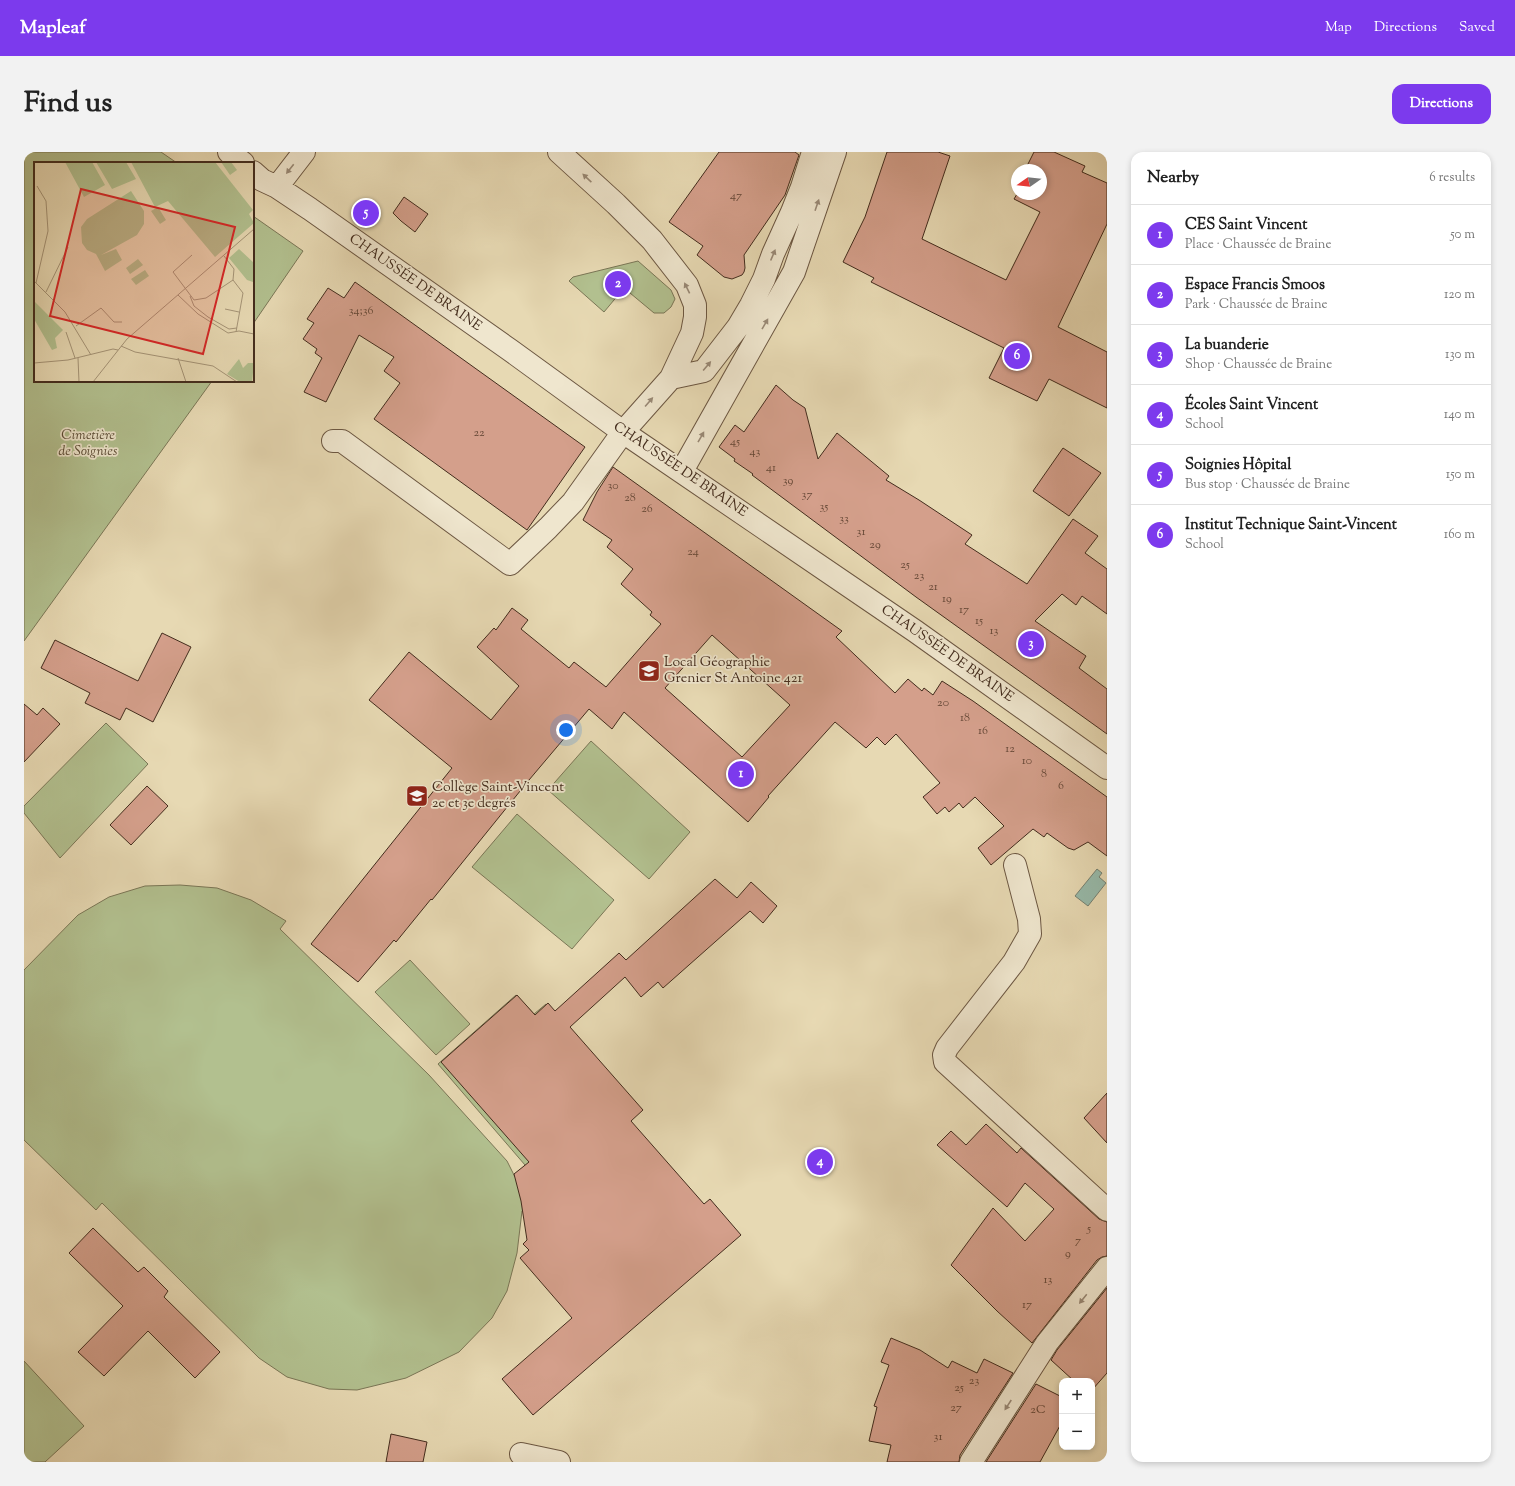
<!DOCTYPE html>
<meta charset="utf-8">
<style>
body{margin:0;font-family:"Sorts Mill Goudy",serif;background:#f2f2f2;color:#222}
.controls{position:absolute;right:12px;bottom:12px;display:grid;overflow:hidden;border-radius:8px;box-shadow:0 2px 6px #0003}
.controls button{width:36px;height:36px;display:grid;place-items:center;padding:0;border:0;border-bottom:1px solid #e0e0e0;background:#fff;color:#222;font:20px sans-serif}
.compass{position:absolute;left:987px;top:12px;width:36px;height:36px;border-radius:50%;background:#fff;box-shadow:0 2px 6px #0003;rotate:256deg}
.you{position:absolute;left:542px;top:578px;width:14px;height:14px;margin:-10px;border:3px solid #fff;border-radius:50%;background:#1a73e8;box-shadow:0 0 0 6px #1a73e833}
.badge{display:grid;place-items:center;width:26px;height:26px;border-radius:50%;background:#7c3aed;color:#fff;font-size:13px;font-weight:700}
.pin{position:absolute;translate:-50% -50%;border:2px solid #fff;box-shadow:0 1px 4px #0006}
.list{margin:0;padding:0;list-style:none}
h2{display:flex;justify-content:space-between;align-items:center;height:52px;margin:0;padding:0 16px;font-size:17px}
h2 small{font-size:13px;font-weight:400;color:#767676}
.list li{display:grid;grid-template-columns:26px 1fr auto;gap:12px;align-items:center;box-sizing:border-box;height:60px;padding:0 16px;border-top:1px solid #e0e0e0}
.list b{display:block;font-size:15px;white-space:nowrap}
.list p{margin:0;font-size:13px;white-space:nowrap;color:#767676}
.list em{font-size:13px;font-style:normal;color:#767676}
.map{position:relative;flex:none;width:1083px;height:1310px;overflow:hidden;border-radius:12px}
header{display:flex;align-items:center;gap:24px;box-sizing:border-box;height:56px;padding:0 20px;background:#7c3aed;color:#fff}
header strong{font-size:19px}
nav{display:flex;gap:22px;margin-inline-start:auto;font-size:14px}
.intro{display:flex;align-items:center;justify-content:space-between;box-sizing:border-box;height:96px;padding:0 24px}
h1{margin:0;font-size:28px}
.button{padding:10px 18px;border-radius:12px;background:#7c3aed;color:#fff;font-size:14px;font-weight:700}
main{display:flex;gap:24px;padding:0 24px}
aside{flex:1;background:#fff;border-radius:12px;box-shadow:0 2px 6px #0003}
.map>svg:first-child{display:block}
</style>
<header>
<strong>Mapleaf</strong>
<nav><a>Map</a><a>Directions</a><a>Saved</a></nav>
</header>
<div class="intro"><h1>Find us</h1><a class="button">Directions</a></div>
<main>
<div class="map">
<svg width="1083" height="1310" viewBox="0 0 1083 1310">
<rect width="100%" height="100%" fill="#e7d9b3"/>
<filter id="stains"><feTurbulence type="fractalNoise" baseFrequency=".005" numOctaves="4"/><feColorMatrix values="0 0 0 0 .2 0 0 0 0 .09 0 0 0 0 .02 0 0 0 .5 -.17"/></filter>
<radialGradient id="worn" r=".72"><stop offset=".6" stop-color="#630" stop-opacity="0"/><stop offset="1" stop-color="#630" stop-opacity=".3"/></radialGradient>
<!-- green -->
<path fill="#b2c08f" stroke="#7a7656" d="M0,0h137l16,11h-142v218h177l-188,260z
M229,64l50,35 -50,73z
M614,109l33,29 4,9 -4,8 -7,6h-10l-30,-25 -20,24 -35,-31 4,-4z
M82,571l42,41 -88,94 -36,-45v-7z
M567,589l99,91 -41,47 -101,-89z
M493,662l97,86 -42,49 -100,-82z
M156,733l37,3 34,12 35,21 -6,8 149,146 78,86 8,16 10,-12 -87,-101 78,-69 18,19 12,-10 93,105 -117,102 -5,42 -10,38 -15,27 -33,34 -53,26 -49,12 -28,-1 -42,-12 -28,-19 -157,-155 -6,7 -72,-70v-170l54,-55 31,-18 36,-11z
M386,808l60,64 -34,31 -61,-63z
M0,1209l60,65 -39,36h-21z"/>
<!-- water -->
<path fill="#97baaa" stroke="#758172" d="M1073,717l5,4 -3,4 7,6 -18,23 -13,-10z"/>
<!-- building -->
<path fill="#d49f8b" stroke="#432c1d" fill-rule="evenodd" d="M695,0h76l4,3 -14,40 -41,60 1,13 -1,4 -2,3 -10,4 -8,-2 -27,-22 6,-9 -34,-24z
M863,0h51l12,4 -28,83 84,41 34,-68 -26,-13 3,-5h24v-24h-16l9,-18h20l31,14 -3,6 25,11v41l-49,103 49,25v56l-58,-29 -12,22 -48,-23 15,-30 -133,-66 3,-4 -31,-16 22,-45z
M380,45l24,17 -13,18 -14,-11 -8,-8z
M331,130l230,165 -58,83 -153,-111 26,-36 -16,-12 10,-14 -35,-22 -33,67 -22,-10 18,-34 -7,-5 2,-4 -14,-10 11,-16 -7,-4 21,-31 16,10z
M752,233l17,15 12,8 13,51 19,-26 52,43 -3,4 33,20 53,35 -7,9 62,40 46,-65 25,17 -13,17 22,16v45l-25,-18 -6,9 -14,-11 -27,27 51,35 -7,12 28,21v45l-191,-137 -164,-122 1,-1 -19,-13 1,-2 -16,-12 16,-22 9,7z
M1039,296l38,25 -32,43 -36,-25z
M589,315l229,164 -6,6 59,56 13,-14 14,12 2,-3 9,7 9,-14 31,20 134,96v59l-19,-14 -14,8 -6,-2 -21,-15 -3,4 -11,-8 -42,36 -13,-17 26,-22 -29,-29 -12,11 -4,-5 -10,9 -4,-5 -8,7 -14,-17 17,-14 -44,-49 -11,11 -8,-8 -11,11 -31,-26 -67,74 1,1 -21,25 -124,-110 -12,17 -23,-20 -60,71 -97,120 -1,-1 -35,43 -2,-2 -36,42 -47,-38 141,-176 -83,-68 40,-48 82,68 28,-34 -42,-39 17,-19 2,2 16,-22 16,12 -7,9 48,39 5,-6 32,25 55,-63 -11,-9 2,-3 -31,-28 12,-15 -26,-22 5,-7 -29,-20 14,-28zM688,483l78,70 -48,52 -77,-69z
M138,481l29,14 -38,75 -27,-14 -6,12 -35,-17 5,-10 -49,-25 14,-28 83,41z
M0,552l13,11 6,-7 17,16 -36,38z
M123,634l21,20 -37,39 -21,-20z
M691,727l22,19 14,-16 26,24 -14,17 -13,-12 -87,77 -5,-6 -17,15 -16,-20 -55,50 73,83 -12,11 73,83 6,-5 31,36 -208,180 -31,-36 70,-61 -52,-60 9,-8 -6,-6 4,-4 -6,-39 -7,-27 15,-12 -88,-100 76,-67 18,20 13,-12 7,8 64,-58 7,7z
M1083,941v50l-23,-25z
M962,972l31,29 4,-5 78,71 8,3v34l-5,1 -5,3 -65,83 -35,-32 -46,-46 42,-57 32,33 29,-32 -29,-26 -18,24 -70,-62 14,-14 15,14z
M69,1076l45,44 6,-5 24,24 -4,6 56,55 -25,26 -47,-47 -44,45 -26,-24 45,-46 -54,-53z
M1083,1136v85l-15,17v-9h-18l-23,-21 6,-10z
M867,1186l29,12 28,18 4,-7 25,12 7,-14 29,14 -53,82 -1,7h-72l4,-17 -22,-4 8,-34 -3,-1 15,-41 -8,-3z
M1012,1232l26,13v25l-22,40h-54z
M367,1282l36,8 -4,20h-37z"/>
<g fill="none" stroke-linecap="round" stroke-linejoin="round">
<!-- minor casing -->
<g stroke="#6c5742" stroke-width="24">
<path id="minor" d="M205,0l14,11
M229,20l9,8 15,7 33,22 200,141 113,82 292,199 192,137
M253,35l27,-35
M647,226l33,-7 34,-44 13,-22 13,-26 9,-25 19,-42 10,-25 11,-35
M309,289h9l168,123 38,-36 25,-26 50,-70 48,-54 21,-45 3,-16v-12l-8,-20 -35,-45 -36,-36 -57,-52
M658,319l112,-199 41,-120
M991,713l14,54 1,15 -16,28 -67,86 -3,7 1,7 162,148
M497,1302l38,8
M947,1310l76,-119 60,-75"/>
</g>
<!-- minor -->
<use href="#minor" stroke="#efe6ce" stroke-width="22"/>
</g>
<!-- one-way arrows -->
<defs><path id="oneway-solid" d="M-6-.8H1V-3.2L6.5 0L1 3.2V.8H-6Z"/></defs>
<g fill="#998976">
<use href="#oneway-solid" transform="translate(266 17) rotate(128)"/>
<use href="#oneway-solid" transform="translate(563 26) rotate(-137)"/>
<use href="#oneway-solid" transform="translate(793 53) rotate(-71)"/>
<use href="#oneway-solid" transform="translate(749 103) rotate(-67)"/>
<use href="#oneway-solid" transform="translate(663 136) rotate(-116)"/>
<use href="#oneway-solid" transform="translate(741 172) rotate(-60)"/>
<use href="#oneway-solid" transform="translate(683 214) rotate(-50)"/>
<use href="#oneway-solid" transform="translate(625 250) rotate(-49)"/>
<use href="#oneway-solid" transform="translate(677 285) rotate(-60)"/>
<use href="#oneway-solid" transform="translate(1059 1147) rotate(129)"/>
<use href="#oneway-solid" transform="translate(984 1253) rotate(123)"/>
</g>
<!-- icons -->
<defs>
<g id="school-square" transform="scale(1.15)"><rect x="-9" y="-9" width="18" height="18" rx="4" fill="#8f2418" stroke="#efe6ce"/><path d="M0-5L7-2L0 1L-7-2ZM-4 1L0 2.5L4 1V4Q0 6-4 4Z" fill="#fff"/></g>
<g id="university-square" transform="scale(1.15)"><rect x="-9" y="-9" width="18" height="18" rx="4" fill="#8f2418" stroke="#efe6ce"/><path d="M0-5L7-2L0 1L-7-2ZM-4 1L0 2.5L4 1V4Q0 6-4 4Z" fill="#fff"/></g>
</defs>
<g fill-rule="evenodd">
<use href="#school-square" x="625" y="519"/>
<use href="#university-square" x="393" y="644"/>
</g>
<g text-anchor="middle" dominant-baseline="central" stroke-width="3.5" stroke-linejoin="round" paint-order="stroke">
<!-- number labels -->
<g font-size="12" fill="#674938">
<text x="712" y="44">47</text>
<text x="337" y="159">34;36</text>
<text x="455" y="281">22</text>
<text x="711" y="290">45</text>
<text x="731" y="300">43</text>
<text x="747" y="316">41</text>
<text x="764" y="329">39</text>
<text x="589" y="334">30</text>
<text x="783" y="343">37</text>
<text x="606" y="346">28</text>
<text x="800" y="355">35</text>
<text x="623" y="357">26</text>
<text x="820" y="367">33</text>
<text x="837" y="380">31</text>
<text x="851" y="393">29</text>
<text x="669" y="400">24</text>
<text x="881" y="413">25</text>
<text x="895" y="424">23</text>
<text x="909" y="435">21</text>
<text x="923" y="447">19</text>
<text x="940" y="458">17</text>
<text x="955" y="469">15</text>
<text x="970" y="479">13</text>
<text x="919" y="551">20</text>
<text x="941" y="566">18</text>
<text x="959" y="579">16</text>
<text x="986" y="597">12</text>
<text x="1003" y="609">10</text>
<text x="1020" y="622">8</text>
<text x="1037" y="634">6</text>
<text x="1065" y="1077">5</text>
<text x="1054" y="1089">7</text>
<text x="1044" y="1102">9</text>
<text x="1024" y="1128">13</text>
<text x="1003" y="1153">17</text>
<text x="950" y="1229">23</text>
<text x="935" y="1236">25</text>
<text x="932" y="1256">27</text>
<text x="1014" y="1258">2C</text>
<text x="914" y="1285">31</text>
</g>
<!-- street labels -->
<g font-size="14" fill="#432c1d" stroke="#efe6ce">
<text transform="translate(391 131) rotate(35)">CHAUSSÉE DE BRAINE</text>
<text transform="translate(656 318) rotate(34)">CHAUSSÉE DE BRAINE</text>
<text transform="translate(923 502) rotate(35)">CHAUSSÉE DE BRAINE</text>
</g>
<!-- park labels -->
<g font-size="14" font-style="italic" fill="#594a34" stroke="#efe6ce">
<text x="64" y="284">Cimetière<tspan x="64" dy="16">de Soignies</tspan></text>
</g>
<!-- poi labels -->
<g font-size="14" fill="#432c1d" stroke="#efe6ce" text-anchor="start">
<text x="640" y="511">Local Géographie<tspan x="640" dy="16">Grenier St Antoine 421</tspan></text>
<text x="408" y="636">Collège Saint-Vincent<tspan x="408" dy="16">2e et 3e degrés</tspan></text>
</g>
</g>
<!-- overview -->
<g transform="translate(10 10)">
<rect width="220" height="220" fill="#e7d9b3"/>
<path d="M31,0h27l13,23 -21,12zM62,0h30l10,17 -24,10zM97,0h84l38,48 -4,4 5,9 -39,34 -47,-56 -13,6zM187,0h10l6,8 -7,5zM97,29l13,20v13l-7,11 -36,20 15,-6 6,11 -17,11 -9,-17 -9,-4 -5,-7 -1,-16 6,-8zM124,45l8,13 -6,4 -9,-13zM205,87l15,14 -1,19 -6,-2 -18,-22zM104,97l5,6 -13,9 -4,-6zM111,108l4,6 -13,9 -5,-6zM0,139l29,29 -8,8 2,10 -5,2 -18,-31zM205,197l4,9 5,-5h6l-2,19h-12l-13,-8z" fill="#b2c08f"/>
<path fill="none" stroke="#a59477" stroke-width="1" d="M158,93l-19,17 21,28 12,-2 27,-18M190,94l10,13 -1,11 10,13 -7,39M1,120l30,30 26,43M2,121l12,-52 -2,-30 -9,-15M12,130l22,-45M144,133l20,19 30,19 11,-2 15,3M156,134l4,10 14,11 21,12 8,-1M191,147l14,3M42,164l25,-18 13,14h8M32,170l9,26M87,184l14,6 78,14 24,16M44,196l1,24M144,196l8,24M0,201l34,-3 45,-11 5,1M59,220l34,-43 127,-110"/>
<path fill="#d62828" fill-opacity="0.15" stroke="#d62828" stroke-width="2" d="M47,27l154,38 -32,127 -153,-38z"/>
<rect width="220" height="220" fill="none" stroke="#432c1d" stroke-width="2"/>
</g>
<rect width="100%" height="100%" filter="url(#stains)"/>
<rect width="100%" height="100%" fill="url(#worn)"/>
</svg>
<div class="controls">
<button>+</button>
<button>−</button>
</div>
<svg class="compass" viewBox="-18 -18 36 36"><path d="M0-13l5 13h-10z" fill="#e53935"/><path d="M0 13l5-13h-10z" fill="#767676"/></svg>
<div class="you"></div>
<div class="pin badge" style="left:717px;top:622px">1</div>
<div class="pin badge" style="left:594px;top:132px">2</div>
<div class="pin badge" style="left:1007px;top:492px">3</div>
<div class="pin badge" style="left:796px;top:1010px">4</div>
<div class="pin badge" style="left:342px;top:61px">5</div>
<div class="pin badge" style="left:993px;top:204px">6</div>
</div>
<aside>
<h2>Nearby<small>6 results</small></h2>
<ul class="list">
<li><span class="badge">1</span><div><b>CES Saint Vincent</b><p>Place · Chaussée de Braine</p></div><em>50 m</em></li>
<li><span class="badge">2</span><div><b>Espace Francis Smoos</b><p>Park · Chaussée de Braine</p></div><em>120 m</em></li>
<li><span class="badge">3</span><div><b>La buanderie</b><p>Shop · Chaussée de Braine</p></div><em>130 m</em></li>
<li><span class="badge">4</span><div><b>Écoles Saint Vincent</b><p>School</p></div><em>140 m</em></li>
<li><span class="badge">5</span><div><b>Soignies Hôpital</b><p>Bus stop · Chaussée de Braine</p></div><em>150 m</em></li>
<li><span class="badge">6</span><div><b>Institut Technique Saint-Vincent</b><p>School</p></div><em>160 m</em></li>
</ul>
</aside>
</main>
